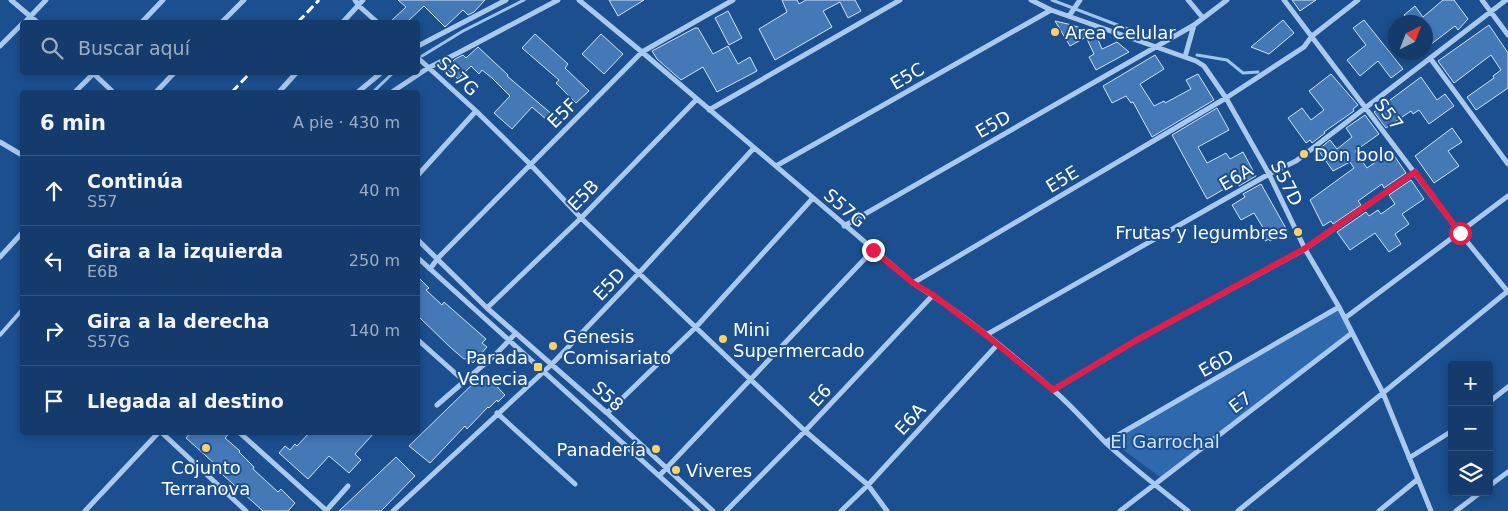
<!DOCTYPE html>
<html lang="es">
<meta charset="utf-8">
<style>
body{margin:0;font-family:"DejaVu Sans",sans-serif;background:#214673;color:#f1f3f6}
.controls{position:absolute;right:15px;bottom:15px;display:grid;overflow:hidden;border-radius:5px;box-shadow:0 2px 8px #0003}
.controls button{width:45px;height:45px;display:grid;place-items:center;padding:0;border:0;border-bottom:1px solid #33557e;background:#143b6b;color:#f1f3f6;font:25px sans-serif}
.compass{position:absolute;left:1388px;top:15px;width:45px;height:45px;border-radius:50%;background:#143b6b;box-shadow:0 2px 8px #0003;rotate:42deg}
.stop{position:absolute;width:15px;height:15px;margin:-11px;border:4px solid #e11d48;border-radius:50%;background:#fff}
.stop.end{background:#e11d48;border-color:#fff;box-shadow:0 1px 5px #0008}
.list{margin:0;padding:0;list-style:none}
h2{display:flex;justify-content:space-between;align-items:center;height:65px;margin:0;padding:0 20px;font-size:21px}
h2 small{font-size:16px;font-weight:400;color:#9dadc1}
.list li{display:grid;grid-template-columns:32px 1fr auto;gap:15px;align-items:center;box-sizing:border-box;height:70px;padding:0 20px;border-top:1px solid #33557e}
.list b{display:block;font-size:19px;white-space:nowrap}
.list p{margin:0;font-size:16px;white-space:nowrap;color:#9dadc1}
.list em{font-size:16px;font-style:normal;color:#9dadc1}
.icon{flex:none;width:28px;height:28px;fill:none;stroke:currentColor;stroke-width:2;stroke-linecap:round;stroke-linejoin:round}
.map{position:relative;flex:none;width:1508px;height:511px;overflow:hidden}
.search{position:absolute;background:#143b6b;box-shadow:0 2px 8px #0003;left:20px;top:20px;width:400px;height:55px;display:flex;align-items:center;gap:12px;box-sizing:border-box;padding:0 18px;border-radius:5px;color:#9dadc1;font-size:19px}
.panel{position:absolute;background:#143b6b;box-shadow:0 2px 8px #0003;left:20px;top:90px;width:400px;height:345px;border-radius:5px}
.map>svg:first-child{display:block}
</style>
<div class="map">
<svg width="1508" height="511" viewBox="0 0 1508 511">
<rect width="100%" height="100%" fill="#1b4f8f"/>
<!-- green -->
<path fill="#2e69ad" d="M1339,308l11,25 -186,147 -54,-40z"/>
<g fill="none" stroke-linecap="round" stroke-linejoin="round">
<!-- stream -->
<path stroke="#9cc4f0" stroke-width="3" d="M1052,0l102,39
M1197,55l30,5 16,13 15,-1
M422,56l41,-25 61,-31
M373,92l21,-20"/>
</g>
<!-- building -->
<path fill="#4478b7" stroke="#cfe3fa" d="M398,0h87l-11,12 -6,3 -5,-5 -18,17 -21,-21 -17,16h-17l16,-15z
M609,0h35l-26,16z
M782,0h15l2,4 7,-4h49l6,11 -13,7 -8,-16 -17,9 9,16 -57,33 -16,-31 28,-17z
M1292,0h24l-16,11z
M1443,0h11l14,19 -10,11 -3,-4 -29,22v-26h-15l-7,-7 11,-9 8,11z
M728,11l14,27 -13,7 -14,-27z
M1283,20l11,13 -25,21 -18,-7z
M1364,20l39,49 -12,9 -13,-17 -18,15 -13,-16 19,-15 -13,-17z
M1055,21l17,4 23,8 7,16 15,-7 12,10 -33,18 -7,-13 5,-3 -8,-17 -16,9z
M1489,25l19,28v35l-32,22 -9,-13 27,-19 -1,-2 8,-6 -10,-15 -37,28 -16,-22z
M695,28h3l15,26 15,-8 10,18 12,-7 7,14 -40,21 -14,-25 -22,13 -24,-21 -5,-8z
M535,34l33,30 -3,4 24,23 -13,12 -20,-20 3,-3 -37,-32z
M601,34l22,20 -19,20 -22,-20z
M478,47l30,28 -1,1 53,45 -5,6 -23,-20 -20,22 -18,-16 16,-17 -18,-18 -10,-8 -3,4 -8,-8 -13,13 -12,-11 9,-9 8,-4 3,3z
M1155,55l9,14 -24,15 14,22 10,-5 1,2 26,-14 -5,-9 12,-6 16,26 -62,37 -19,-35 -2,1 -5,-7 -14,7 -9,-17z
M1331,74l27,31 -5,4 1,2 -30,21 1,1 -13,10 -2,-3 -4,3 -18,-25 14,-10 9,12 13,-10 -15,-19z
M1421,77l16,23 8,-6 9,12 -25,18 -10,-14 -6,4 -2,-3 -25,17 -12,-16z
M1217,108l12,22 -31,17 9,16 19,-10 4,6 13,-7 13,24 -17,10 -3,-4 -29,17 -35,-64z
M1365,115l14,19 -24,17 12,17 24,-17 15,22 -22,15 -2,-4 -24,17 3,4 -28,19 -2,-3 -8,5 -13,-26 44,-32 -4,-6 -17,9 -15,-21 12,-10 7,9 15,-12 -6,-9z
M1452,128l10,14 -14,9 11,15 -25,17 -19,-27z
M1411,180l13,19 -22,15 7,10 -14,10 6,10 -12,8 -14,-19 -25,17 -13,-18 29,-20 3,4 9,-6 3,4 14,-10 -6,-9z
M1261,184l27,48 -18,9 -1,-2 -4,2 -5,-8 5,-2 -11,-18 -13,7 -9,-15 13,-8 -2,-3z
M418,277l11,11 -3,2 16,15 2,-3 42,37 -4,4 5,4 -14,16 -5,-5 -4,1 -13,-11 -33,-32z
M484,373l21,22 -7,7 -1,-2 -8,8 -1,-1 -21,22 -2,-3 -35,37 -21,-17z
M191,432h39l-5,6 15,13 -1,1 15,15 -1,2 25,23 3,-3 14,14 -7,8h-25l-50,-45 2,-2 -29,-26z
M310,432h65l-20,22 6,6 -12,13 -20,-17 -21,23 -29,-26 6,-7 5,4 5,-6 2,2z
M396,457l19,19 -34,35h-42z"/>
<g fill="none" stroke-linecap="round" stroke-linejoin="round">
<!-- lane -->
<path stroke="#a9c9ee" stroke-width="4" d="M0,335l22,-25"/>
<!-- street -->
<path stroke="#a9c9ee" stroke-width="5" d="M11,0l26,22
M355,0l4,6 18,16
M579,0l63,52 271,231c49,30 95,68 139,106 19,16 36,36 54,54 26,24 54,46 82,68
M1031,0l20,10 145,51 8,5 22,32 43,76 36,75 34,58 44,86 48,118
M1188,0l15,18
M1284,0l176,233 48,59
M1482,0l26,35
M1069,16l11,-16
M25,22l21,-22
M142,22l21,-22
M222,22l22,-22
M343,22l20,-22
M0,46l22,-22
M418,46l88,-46
M1185,57l9,-32
M418,58l58,53 54,53 51,54 170,162 54,51 63,54 19,26
M1430,58l78,106
M92,72l21,20
M75,92l19,-19
M156,92l19,-20
M279,92l18,-20
M358,92l24,-20
M392,92l36,-24 30,-15 100,-53
M709,110l191,-110
M0,142l22,13
M776,166l275,-156
M418,175l58,-64
M844,226l350,-201 33,-25
M418,240l69,68 120,105 106,98
M0,257l22,-24
M418,258l280,253
M430,269l8,-11 204,-206 91,-52
M913,283l313,-185 78,-51 8,-11 46,-36
M487,308l94,-90 115,-118
M1345,318l163,-122
M986,335l283,-161 27,-13 210,-161
M418,340l46,41
M1053,390l82,-49 170,-92 110,-77
M1489,402l19,-15
M437,405l59,-51 20,-21
M497,413l78,71
M607,413l89,-86 117,-129
M161,432l85,79
M241,434l86,77
M1106,442l233,-135
M1409,458l43,-27
M659,476l214,-226
M1489,486l19,-14
M85,511l74,-79
M326,511l22,-25
M393,511l159,-147 87,-91 114,-124
M726,511l79,-80 128,-136
M841,511l27,-26 129,-140
M1120,511l232,-178
M1238,511l270,-220
M1379,511l39,-32
M1456,511l25,-19"/>
<!-- rail -->
<path stroke="#fff" stroke-width="3" stroke-dasharray="9 4" stroke-linecap="butt" d="M298,22l21,-22
M232,92l19,-20"/>
</g>
<g fill="none" stroke-linecap="round" stroke-linejoin="round">
<!-- route -->
<path stroke="#e11d48" stroke-width="6" d="M873,250l40,33 20,12 53,40 67,55 82,-49 169,-92 111,-77 45,61"/>
</g>
<!-- markers -->
<g fill="#ffd166" stroke="#1b4f8f" stroke-width="2">
<circle cx="1055" cy="32" r="5"/>
<circle cx="1304" cy="154" r="5"/>
<circle cx="1298" cy="232" r="5"/>
<circle cx="723" cy="339" r="5"/>
<circle cx="553" cy="346" r="5"/>
<rect x="533" y="362" width="10" height="10" rx="2.5"/>
<circle cx="206" cy="448" r="5"/>
<circle cx="656" cy="449" r="5"/>
<circle cx="676" cy="470" r="5"/>
</g>
<g text-anchor="middle" dominant-baseline="central" stroke-width="4" stroke-linejoin="round" paint-order="stroke">
<!-- poi labels -->
<g font-size="18" fill="#fff" stroke="#1b4f8f" text-anchor="start">
<text x="1065" y="32">Area Celular</text>
<text x="1314" y="154">Don bolo</text>
<text x="1288" y="232" text-anchor="end">Frutas y legumbres</text>
<text x="733" y="329">Mini<tspan x="733" dy="21">Supermercado</tspan></text>
<text x="563" y="336">Genesis<tspan x="563" dy="21">Comisariato</tspan></text>
<text x="528" y="357" text-anchor="end">Parada<tspan x="528" dy="21">Venecia</tspan></text>
<text x="646" y="449" text-anchor="end">Panadería</text>
<text x="206" y="467" text-anchor="middle">Cojunto<tspan x="206" dy="21">Terranova</tspan></text>
<text x="686" y="470">Viveres</text>
</g>
<!-- street labels -->
<g font-size="18" fill="#fff" stroke="#1b4f8f">
<text transform="translate(458 76) rotate(42)">S57G</text>
<text transform="translate(907 76) rotate(-30)">E5C</text>
<text transform="translate(562 113) rotate(-45)">E5F</text>
<text transform="translate(1389 114) rotate(53)">S57</text>
<text transform="translate(993 124) rotate(-30)">E5D</text>
<text transform="translate(1236 177) rotate(-30)">E6A</text>
<text transform="translate(1062 179) rotate(-31)">E5E</text>
<text transform="translate(1287 183) rotate(63)">S57D</text>
<text transform="translate(583 195) rotate(-45)">E5B</text>
<text transform="translate(845 208) rotate(41)">S57G</text>
<text transform="translate(609 284) rotate(-46)">E5D</text>
<text transform="translate(1216 363) rotate(-30)">E6D</text>
<text transform="translate(820 395) rotate(-47)">E6</text>
<text transform="translate(608 396) rotate(42)">S58</text>
<text transform="translate(1240 402) rotate(-37)">E7</text>
<text transform="translate(910 419) rotate(-47)">E6A</text>
</g>
<!-- park labels -->
<g font-size="18" fill="#cfe3fa" stroke="#1b4f8f">
<text x="1165" y="441">El Garrochal</text>
</g>
</g>
</svg>
<div class="controls">
<button>+</button>
<button>−</button>
<button><svg class="icon" aria-label="layers" viewBox="0 0 24 24"><path d="M12 4l9 5-9 5-9-5zM3 14l9 5 9-5"/></svg></button>
</div>
<svg class="compass" viewBox="-18 -18 36 36"><path d="M0-13l5 13h-10z" fill="#e53935"/><path d="M0 13l5-13h-10z" fill="#9dadc1"/></svg>
<div class="stop" style="left:1460px;top:233px"></div>
<div class="stop end" style="left:873px;top:250px"></div>
<div class="search"><svg class="icon" aria-label="search" viewBox="0 0 24 24"><circle cx="10" cy="10" r="6"/><path d="M15 15l6 6"/></svg>Buscar aquí</div>
<section class="panel">
<h2>6 min<small>A pie · 430 m</small></h2>
<ul class="list">
<li><svg class="icon" aria-label="ahead" viewBox="0 0 24 24"><path d="M12 20V5M6 11l6-6 6 6"/></svg><div><b>Continúa</b><p>S57</p></div><em>40 m</em></li>
<li><svg class="icon" aria-label="left" viewBox="0 0 24 24"><path d="M17 20v-9H6M10 6l-5 5 5 5"/></svg><div><b>Gira a la izquierda</b><p>E6B</p></div><em>250 m</em></li>
<li><svg class="icon" aria-label="right" viewBox="0 0 24 24"><path d="M7 20v-9h11M14 6l5 5-5 5"/></svg><div><b>Gira a la derecha</b><p>S57G</p></div><em>140 m</em></li>
<li><svg class="icon" aria-label="arrive" viewBox="0 0 24 24"><path d="M6 21V4h12l-3 4 3 4H6"/></svg><div><b>Llegada al destino</b></div></li>
</ul>
</section>
</div>
